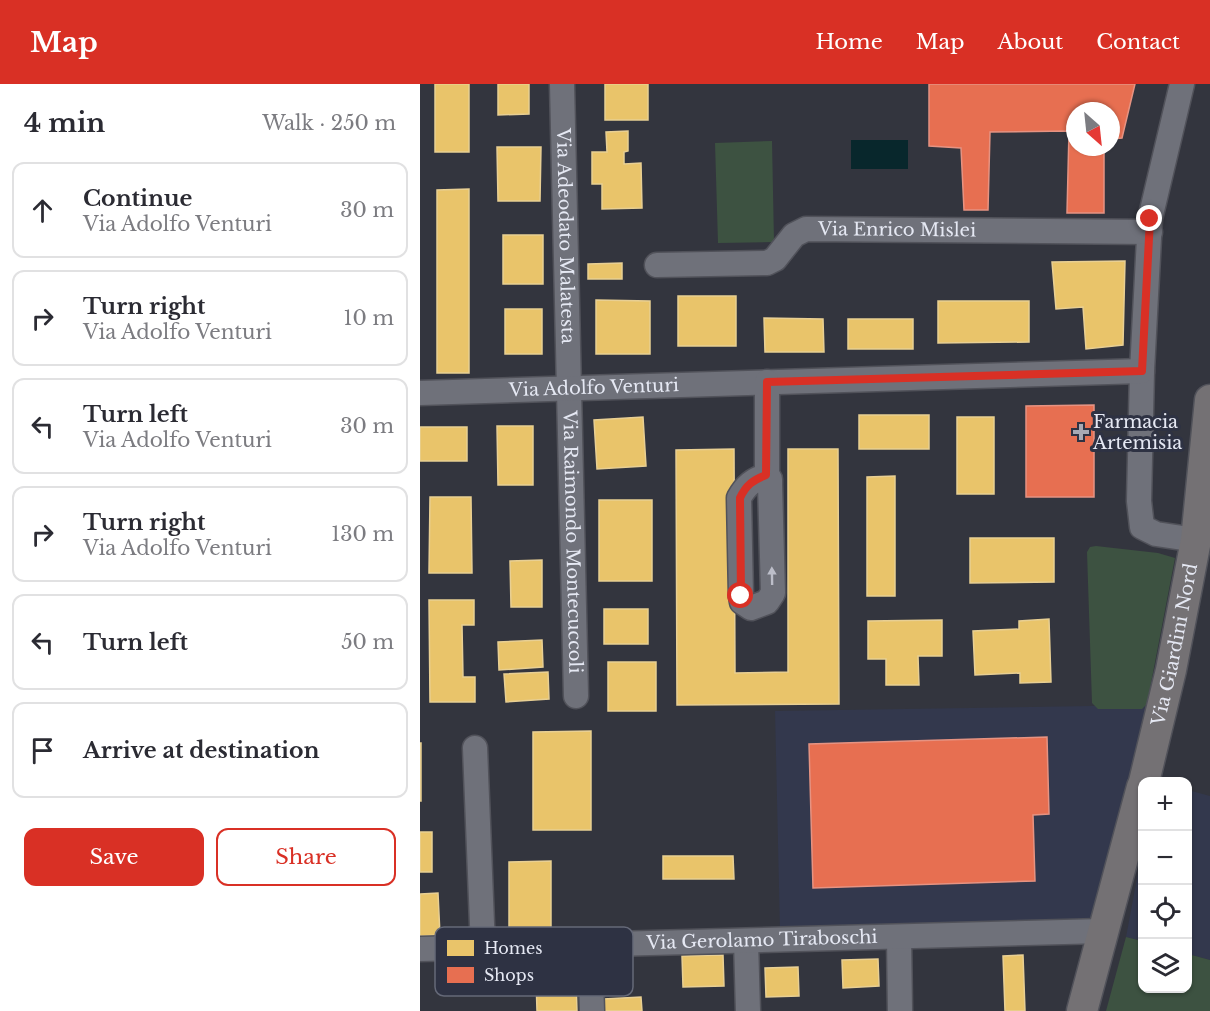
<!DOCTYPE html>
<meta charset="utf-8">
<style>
body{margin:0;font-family:"Libre Baskerville",serif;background:#f7f7f7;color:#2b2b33}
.controls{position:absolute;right:18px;bottom:18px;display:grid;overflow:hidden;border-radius:12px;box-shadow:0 2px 4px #0004}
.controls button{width:54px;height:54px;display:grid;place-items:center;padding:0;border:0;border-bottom:2px solid #e1e1e2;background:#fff;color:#2b2b33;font:30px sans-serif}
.compass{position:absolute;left:646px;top:18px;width:54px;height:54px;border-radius:50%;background:#fff;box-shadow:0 2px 4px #0004;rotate:153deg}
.stop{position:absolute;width:18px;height:18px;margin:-14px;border:4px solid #d93025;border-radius:50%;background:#fff}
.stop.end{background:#d93025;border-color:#fff;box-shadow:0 2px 6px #0008}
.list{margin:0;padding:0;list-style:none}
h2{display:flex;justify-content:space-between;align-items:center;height:78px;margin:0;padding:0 24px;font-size:26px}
h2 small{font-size:20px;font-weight:400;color:#7c7c81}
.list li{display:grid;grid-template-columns:39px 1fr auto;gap:18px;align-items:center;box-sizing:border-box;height:96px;margin:0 12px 12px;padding:0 12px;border:2px solid #e1e1e2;border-radius:12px}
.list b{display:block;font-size:22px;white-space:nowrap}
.list p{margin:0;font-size:20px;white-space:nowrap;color:#7c7c81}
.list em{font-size:20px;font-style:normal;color:#7c7c81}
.actions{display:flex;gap:12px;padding:18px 24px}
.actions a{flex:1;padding:14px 0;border:2px solid #d93025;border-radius:12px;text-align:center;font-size:21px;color:#d93025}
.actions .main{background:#d93025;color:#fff}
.icon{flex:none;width:33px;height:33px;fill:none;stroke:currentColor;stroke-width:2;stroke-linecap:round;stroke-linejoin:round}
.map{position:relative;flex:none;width:790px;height:927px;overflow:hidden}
header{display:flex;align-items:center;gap:36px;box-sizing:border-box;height:84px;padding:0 30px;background:#d93025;color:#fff}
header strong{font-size:28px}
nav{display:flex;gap:33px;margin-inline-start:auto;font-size:21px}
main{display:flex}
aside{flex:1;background:#fff}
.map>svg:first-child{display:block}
</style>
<header>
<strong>Map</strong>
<nav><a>Home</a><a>Map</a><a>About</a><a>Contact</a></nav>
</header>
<main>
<aside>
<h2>4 min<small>Walk · 250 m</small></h2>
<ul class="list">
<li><svg class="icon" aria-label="ahead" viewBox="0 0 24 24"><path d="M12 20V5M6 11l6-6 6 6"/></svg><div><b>Continue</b><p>Via Adolfo Venturi</p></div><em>30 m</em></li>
<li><svg class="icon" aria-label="right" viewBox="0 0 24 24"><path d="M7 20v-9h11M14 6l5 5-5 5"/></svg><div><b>Turn right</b><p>Via Adolfo Venturi</p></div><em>10 m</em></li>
<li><svg class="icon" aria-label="left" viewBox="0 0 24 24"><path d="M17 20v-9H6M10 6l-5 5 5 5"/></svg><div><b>Turn left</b><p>Via Adolfo Venturi</p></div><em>30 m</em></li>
<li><svg class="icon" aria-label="right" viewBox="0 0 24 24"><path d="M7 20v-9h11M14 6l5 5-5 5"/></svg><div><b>Turn right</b><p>Via Adolfo Venturi</p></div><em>130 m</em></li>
<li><svg class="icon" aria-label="left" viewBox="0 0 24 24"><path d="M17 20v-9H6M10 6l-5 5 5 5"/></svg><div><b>Turn left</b></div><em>50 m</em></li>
<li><svg class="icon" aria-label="arrive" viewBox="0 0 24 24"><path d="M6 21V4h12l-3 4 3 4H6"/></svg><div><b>Arrive at destination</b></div></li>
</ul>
<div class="actions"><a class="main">Save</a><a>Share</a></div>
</aside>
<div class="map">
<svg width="790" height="927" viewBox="0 0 790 927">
<rect width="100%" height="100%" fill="#33353e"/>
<!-- built -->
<path fill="#33384d" d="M732,621l-58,214 -314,12 -5,-220z
M768,706l22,6v164l-22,-6z
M722,768v89l-16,-4z"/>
<!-- green -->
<path fill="#3d5241" d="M352,57l2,101 -56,1 -3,-100z
M676,462l62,7 17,5 -28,146 -5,5h-44l-6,-6 -5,-151 3,-5z
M706,853l16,4v47h46v-34l22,6v51h-104z"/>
<!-- water -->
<path fill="#08272c" d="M431,56h57v29h-57z"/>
<!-- homes -->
<path fill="#e9c46a" stroke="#e8cf93" stroke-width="1.5" d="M15,0h34v68h-34z
M78,0h31v30l-31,1z
M185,0h43v36h-43z
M208,47v20l-4,1v12l17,-1 1,45 -40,1v-25h-10v-32h15l-1,-20z
M77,63h44l-1,54h-42z
M49,105v184h-32v-183z
M83,151h40v49h-40z
M705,177l-2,84 -37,4 -3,-42 -27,2 -4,-47z
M202,179v16h-34v-15z
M258,212h58v50h-58z
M176,216l54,1v53h-54z
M518,217h91v41l-91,1z
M85,225h37v45h-37z
M344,234l59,1 1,33h-59z
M428,235h65v30h-65z
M439,331h70v34h-70z
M223,333l3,49 -49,3 -3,-49z
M537,333h37v77h-37z
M77,342h36v59h-35z
M0,343h47v34h-47z
M314,365l1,224 53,-1v-223h50l1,255 -162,1 -1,-255z
M475,392v120h-28v-119z
M10,413h41l1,76h-43z
M179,416h53v81h-53z
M550,454h84v44l-84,1z
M122,476v47h-31l-1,-46z
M9,516h45v25h-12l1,52h12v25h-45z
M184,525h44v35h-44z
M629,535l2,63 -31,1v-10l-45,2 -2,-44 46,-2v-8z
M522,536v36h-24l1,29h-33v-26h-18v-38z
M122,556l1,27 -44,3 -1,-28z
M188,578h48v49h-48z
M128,588l1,27 -43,3 -2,-28z
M171,647v99h-58v-98z
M0,659h1v58h-1z
M0,748h12v40h-12z
M243,772h70l1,23h-71z
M131,777v77h-42v-76z
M18,809l2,42 -20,1v-42z
M303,871l1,31 -41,1 -1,-31z
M603,871l2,56h-20l-2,-55z
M458,875l1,27 -36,2 -1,-28z
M378,883l1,29 -33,1 -1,-29z
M156,893l1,34h-40l-1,-32z
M221,913l1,14h-38v-12z"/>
<!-- shops -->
<path fill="#e76f51" stroke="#e69382" stroke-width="1.5" d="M509,0h206l-13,54 -11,1v-28h-36v36h29v66h-37l2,-82 -79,1 -2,78h-24l-3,-62 -32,-2z
M674,321v92h-68v-91z
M627,653l2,77 -16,1 2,66 -222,7 -4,-144z"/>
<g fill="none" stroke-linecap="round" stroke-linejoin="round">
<!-- minor casing -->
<g stroke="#51525a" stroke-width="27">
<g id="minor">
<path id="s1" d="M142,0l14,612"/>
<path d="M762,0l-32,135 -8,152 -3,130 3,26 14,7 40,6"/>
<path id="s2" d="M237,181l110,-2 8,-4 19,-24 12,-6 344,3"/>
<path id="s3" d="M0,309l722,-22"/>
<path d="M347,391l3,4v5l3,109 -6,9 -16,6 -9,-6 -1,-6 -2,-98c7,-13 14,-18 28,-23v-93"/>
<path d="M55,664l8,201"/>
<path d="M479,853l1,74"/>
<path d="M326,857l2,70"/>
<path d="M170,861l2,66"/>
<path id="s4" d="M0,865l683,-18"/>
</g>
</g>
<!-- major casing -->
<g stroke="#51525a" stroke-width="33">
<g id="major">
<path id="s5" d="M724,698l27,-112 25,-130 14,-140"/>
<path d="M662,927l60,-224"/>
</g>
</g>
<!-- minor -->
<use href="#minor" stroke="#6f717a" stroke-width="24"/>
<!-- major -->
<use href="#major" stroke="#747174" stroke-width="30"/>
</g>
<!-- one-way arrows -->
<defs><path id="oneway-solid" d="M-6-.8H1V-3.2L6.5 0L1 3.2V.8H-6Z" transform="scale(1.5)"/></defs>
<use fill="#bcbec9" href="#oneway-solid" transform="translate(352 492) rotate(-91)"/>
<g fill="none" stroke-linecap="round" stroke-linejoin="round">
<!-- route -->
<path stroke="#d93025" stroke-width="8" d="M321,512l-1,-98c6,-13 13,-18 26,-23l1,-93 375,-11 8,-152"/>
</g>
<!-- markers -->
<path fill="#a7a9b4" stroke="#2e3243" stroke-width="2" d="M658 339h6v6h6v6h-6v6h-6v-6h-6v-6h6z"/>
<g text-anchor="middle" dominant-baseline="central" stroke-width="6" stroke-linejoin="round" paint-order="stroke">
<!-- street labels -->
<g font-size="18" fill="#e5e8f3" stroke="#2e3243">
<text stroke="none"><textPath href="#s2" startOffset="254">Via Enrico Mislei</textPath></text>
<text stroke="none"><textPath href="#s1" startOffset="152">Via Adeodato Malatesta</textPath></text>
<text stroke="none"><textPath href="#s3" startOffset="174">Via Adolfo Venturi</textPath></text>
<text stroke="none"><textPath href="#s1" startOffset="458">Via Raimondo Montecuccoli</textPath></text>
<text stroke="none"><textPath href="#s5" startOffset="141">Via Giardini Nord</textPath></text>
<text stroke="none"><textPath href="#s4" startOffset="342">Via Gerolamo Tiraboschi</textPath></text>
</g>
<!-- poi labels -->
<g font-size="18" fill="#e5e8f3" stroke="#2e3243" text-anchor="start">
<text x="673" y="338">Farmacia<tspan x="673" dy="21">Artemisia</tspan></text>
</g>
</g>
<!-- legend -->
<rect x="15" y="843" width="198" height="69" rx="9" fill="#2e3243" stroke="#656978" stroke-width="1.5"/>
<rect x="27" y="856" width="27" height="16" fill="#e9c46a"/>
<rect x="27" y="883" width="27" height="16" fill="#e76f51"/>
<g font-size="16" fill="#e5e8f3">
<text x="64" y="870">Homes</text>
<text x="64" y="897">Shops</text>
</g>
</svg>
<div class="controls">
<button>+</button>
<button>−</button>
<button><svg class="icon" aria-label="locate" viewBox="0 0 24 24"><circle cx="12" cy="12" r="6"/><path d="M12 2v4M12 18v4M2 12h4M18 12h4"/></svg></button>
<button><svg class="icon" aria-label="layers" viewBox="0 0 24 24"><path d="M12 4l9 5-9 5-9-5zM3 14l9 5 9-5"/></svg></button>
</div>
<svg class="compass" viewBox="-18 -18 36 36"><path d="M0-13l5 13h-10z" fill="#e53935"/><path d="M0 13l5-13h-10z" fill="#7c7c81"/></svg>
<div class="stop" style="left:321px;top:512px"></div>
<div class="stop end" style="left:730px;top:135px"></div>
</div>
</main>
